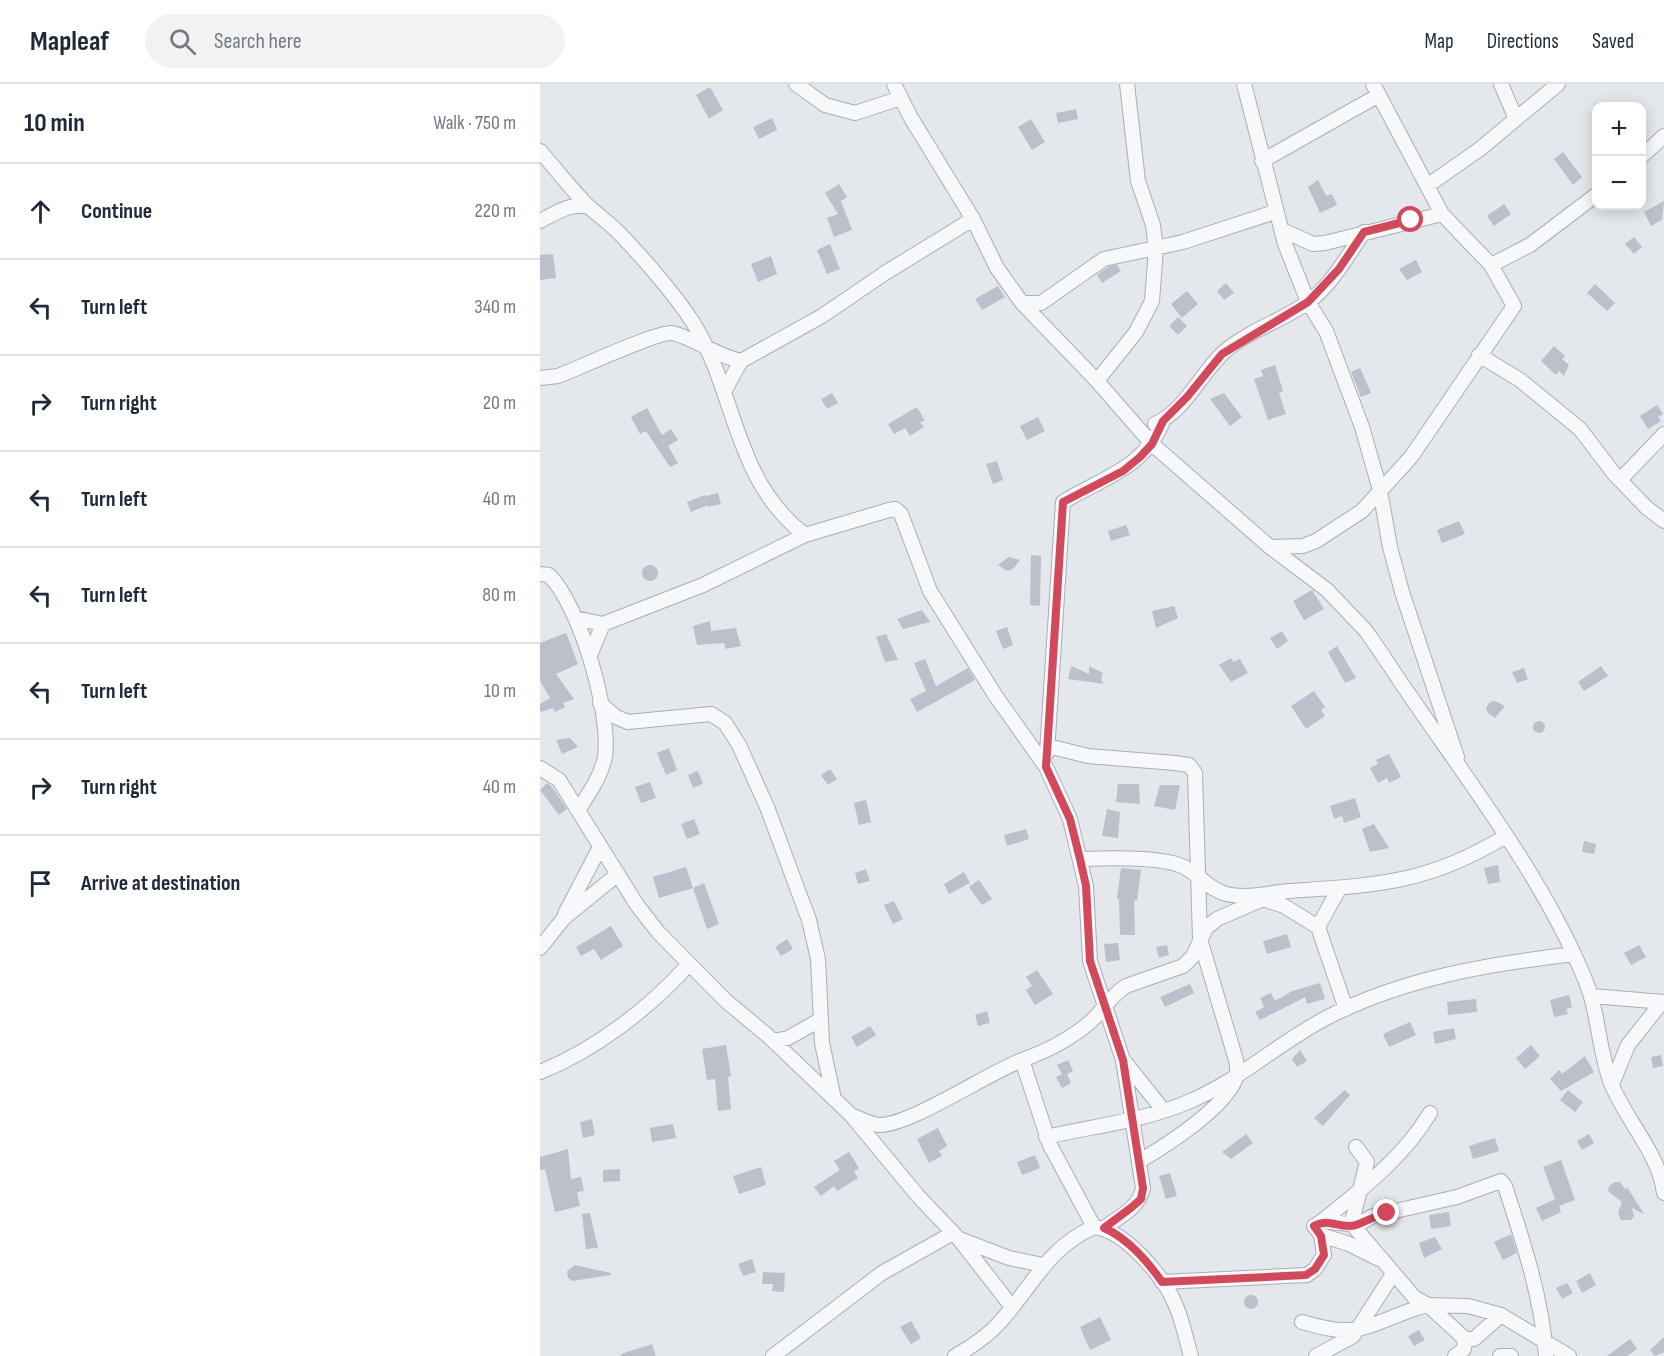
<!DOCTYPE html>
<meta charset="utf-8">
<style>
body{margin:0;font-family:"Sofia Sans Condensed",sans-serif;background:#f2f2f3;color:#1f2937}
.controls{position:absolute;right:18px;top:18px;display:grid;overflow:hidden;border-radius:12px;box-shadow:0 3px 15px #0003}
.controls button{width:54px;height:54px;display:grid;place-items:center;padding:0;border:0;border-bottom:2px solid #e0e1e3;background:#fff;color:#1f2937;font:30px sans-serif}
.stop{position:absolute;width:18px;height:18px;margin:-14px;border:4px solid #d1495b;border-radius:50%;background:#fff}
.stop.end{background:#d1495b;border-color:#fff;box-shadow:0 2px 6px #0008}
.list{margin:0;padding:0;list-style:none}
h2{display:flex;justify-content:space-between;align-items:center;height:78px;margin:0;padding:0 24px;font-size:26px}
h2 small{font-size:20px;font-weight:400;color:#747a83}
.list li{display:grid;grid-template-columns:39px 1fr auto;gap:18px;align-items:center;box-sizing:border-box;height:96px;padding:0 24px;border-top:2px solid #e0e1e3}
.list b{display:block;font-size:22px;white-space:nowrap}
.list em{font-size:20px;font-style:normal;color:#747a83}
.icon{flex:none;width:33px;height:33px;fill:none;stroke:currentColor;stroke-width:2;stroke-linecap:round;stroke-linejoin:round}
.map{position:relative;flex:none;width:1124px;height:1272px;overflow:hidden}
header{display:flex;align-items:center;gap:36px;box-sizing:border-box;height:84px;padding:0 30px;background:#fff;border-bottom:2px solid #e0e1e3}
header strong{font-size:28px}
nav{display:flex;gap:33px;margin-inline-start:auto;font-size:21px}
.search{width:420px;height:54px;background:#f2f2f3;display:flex;align-items:center;gap:15px;box-sizing:border-box;padding:0 21px;border-radius:33px;color:#747a83;font-size:22px}
main{display:flex}
aside{flex:1;background:#fff}
.map>svg:first-child{display:block}
</style>
<header>
<strong>Mapleaf</strong>
<div class="search"><svg class="icon" aria-label="search" viewBox="0 0 24 24"><circle cx="10" cy="10" r="6"/><path d="M15 15l6 6"/></svg>Search here</div>
<nav><a>Map</a><a>Directions</a><a>Saved</a></nav>
</header>
<main>
<aside>
<h2>10 min<small>Walk · 750 m</small></h2>
<ul class="list">
<li><svg class="icon" aria-label="ahead" viewBox="0 0 24 24"><path d="M12 20V5M6 11l6-6 6 6"/></svg><div><b>Continue</b></div><em>220 m</em></li>
<li><svg class="icon" aria-label="left" viewBox="0 0 24 24"><path d="M17 20v-9H6M10 6l-5 5 5 5"/></svg><div><b>Turn left</b></div><em>340 m</em></li>
<li><svg class="icon" aria-label="right" viewBox="0 0 24 24"><path d="M7 20v-9h11M14 6l5 5-5 5"/></svg><div><b>Turn right</b></div><em>20 m</em></li>
<li><svg class="icon" aria-label="left" viewBox="0 0 24 24"><path d="M17 20v-9H6M10 6l-5 5 5 5"/></svg><div><b>Turn left</b></div><em>40 m</em></li>
<li><svg class="icon" aria-label="left" viewBox="0 0 24 24"><path d="M17 20v-9H6M10 6l-5 5 5 5"/></svg><div><b>Turn left</b></div><em>80 m</em></li>
<li><svg class="icon" aria-label="left" viewBox="0 0 24 24"><path d="M17 20v-9H6M10 6l-5 5 5 5"/></svg><div><b>Turn left</b></div><em>10 m</em></li>
<li><svg class="icon" aria-label="right" viewBox="0 0 24 24"><path d="M7 20v-9h11M14 6l5 5-5 5"/></svg><div><b>Turn right</b></div><em>40 m</em></li>
<li><svg class="icon" aria-label="arrive" viewBox="0 0 24 24"><path d="M6 21V4h12l-3 4 3 4H6"/></svg><div><b>Arrive at destination</b></div></li>
</ul>
</aside>
<div class="map">
<svg width="1124" height="1272" viewBox="0 0 1124 1272">
<rect width="100%" height="100%" fill="#e4e7ec"/>
<!-- building -->
<path fill="#bbc0ca" d="M170,3l13,23 -14,9 -13,-24z
M536,25l2,10 -20,4 -2,-10z
M232,34l5,12 -18,9 -6,-12z
M491,35l14,23 -13,8 -14,-23z
M1023,68l19,25 -9,8 -19,-26z
M778,96l8,16 6,-2 5,11 -17,8 -12,-26z
M299,100l8,13 -6,4 11,29 -18,7 -7,-19 11,-4 -13,-21z
M1124,117l-2,19 -11,6 -7,-14z
M964,120l7,10 -17,12 -7,-10z
M1094,153l8,10 -8,7 -9,-10z
M290,160l10,25 -13,5 -10,-24z
M13,170l3,24 -16,2v-25z
M231,172l6,18 -19,8 -7,-18z
M876,176l6,12 -15,8 -8,-11z
M577,181l4,6 -19,12 -5,-8 11,-8z
M686,199l8,10 -10,7 -7,-9z
M1055,200l20,19 -8,8 -20,-18z
M458,202l7,11 -23,13 -7,-11z
M647,207l11,13 -16,14 -11,-14z
M638,233l9,9 -9,9 -9,-9z
M1014,262l11,10 -3,3 7,6 -5,11 -5,-5 -3,4 -15,-14z
M735,281l8,26 -4,2 7,21 -18,6 -14,-41 9,-3 -2,-6z
M820,284l11,25 -10,4 -10,-25z
M292,309l6,10 -11,6 -6,-10z
M684,309l18,24 -12,9 -20,-27z
M1117,321l6,9 -5,3 3,4 -13,8 -8,-13z
M377,323l8,14 -5,1 4,5 -14,9 -5,-8 -11,6 -6,-10z
M107,324l15,27 9,-6 7,11 -10,6 10,17 -8,4 -24,-36 -6,3 -9,-17z
M498,333l7,14 -18,9 -7,-14z
M457,377l6,19 -10,4 -7,-20z
M178,409l3,11 -13,3 -2,-11z
M165,411l3,10 -17,7 -4,-10z
M919,437l6,13 -23,9 -5,-13z
M586,441l4,10 -19,6 -3,-10z
M491,471l10,1 -1,50 -10,-1z
M469,473l11,3 -7,9 -6,2 -9,-6z
M102 489a8 8 0 1 1 16 0a8 8 0 1 1-16 0Z
M772,506l12,19 -20,11 -11,-19z
M634,522l4,12 -22,10 -4,-17z
M382,526l8,12 -27,7 -6,-10z
M170,537l1,10 25,-3 5,18 -15,3 -2,-6 -27,2 -4,-19z
M467,543l6,18 -10,4 -7,-18z
M742,547l6,10 -11,8 -7,-11z
M26,549l12,31 -22,10 18,25 -11,4 2,4 -10,5 -2,-4 -13,4v-8l10,-6 -10,-17v-38z
M346,550l12,26 -13,2 -9,-25z
M797,562l19,32 -11,5 -17,-31z
M691,574l2,4 7,-3 8,14 -17,9 -12,-17z
M385,575l11,27 32,-18 7,12 -58,32 -7,-13 16,-8 -12,-28z
M531,582l18,8v-8l14,7 -2,7 3,4 -36,-5z
M1061,582l7,10 -24,15 -6,-9z
M984,584l4,11 -11,4 -5,-11z
M774,607l11,16 -4,3 4,6 -19,13 -15,-23z
M955,617l10,5 -10,12 -7,-5 -2,-5 4,-6z
M993 643a6 6 0 1 1 12 0a6 6 0 1 1-12 0Z
M30,654l8,9 -16,7 -6,-14z
M129,664l8,22 -11,5 -9,-22z
M849,670l12,23 -12,6 -2,-5 -9,5 -8,-15 8,-4 -2,-4z
M290,685l7,10 -9,6 -7,-10z
M158,687l5,13 -10,4 -5,-13z
M110,698l6,16 -15,5 -6,-16z
M7,699l5,4 15,22 -8,6 -19,-25z
M578,700h21l1,20 -24,-2z
M620,701h20l-5,25 -21,-4z
M815,714l6,19 -17,6 -2,-7 -8,3 -4,-13z
M326,716l5,22 -12,3 -5,-22z
M567,725l13,3 -2,26 -16,-2z
M154,735l6,15 -13,5 -6,-15z
M834,740l15,24 -19,4 -8,-23z
M486,745l3,10 -22,7 -3,-11z
M1044,757l12,3 -2,10 -12,-2z
M958,781l2,17 -12,2 -4,-16z
M146,783l7,21 -34,10 -6,-21z
M581,784l20,2 -4,31 -3,-1 1,35h-15l-1,-36 -2,-1z
M326,785l4,12 -12,3 -3,-11z
M424,788l6,11 -21,11 -5,-10z
M439,796l13,19 -10,6 -13,-18z
M164,799l15,41 -12,5 -14,-41z
M354,817l9,18 -10,5 -9,-19z
M71,842l12,20 -22,14 -7,-11 -13,7 -5,-9z
M747,850l4,13 -24,7 -4,-13z
M247,855l6,10 -12,7 -6,-9z
M578,859l2,17 -14,2 -2,-18z
M627,861l2,10 -10,3 -3,-11z
M1099,861l7,12 -15,8 -7,-12z
M497,886l16,24 -18,11 -9,-15 6,-4 -6,-9z
M780,899l5,16 -18,5 -2,-7 -45,23 -5,-8 9,-5 -4,-9 11,-5 4,8 17,-10z
M650,900l4,9 -29,14 -5,-10z
M1029,911l3,12 -6,2 2,5 -14,3 -4,-17z
M936,915l1,13 -29,3 -1,-13z
M447,927l3,12 -12,3 -3,-11z
M870,938l6,13 -27,12 -6,-13z
M330,942l6,9 -19,12 -6,-10z
M914,944l2,11 -21,5 -2,-12z
M186,961l5,31 -3,1 3,32 -13,2 -3,-32 -8,1 -5,-31z
M991,961l9,11 -15,13 -9,-11z
M760,966l7,11 -10,6 -5,-8z
M1121,971l2,11 -10,2 -2,-11z
M1045,972l9,16 -33,19 -11,-12 9,-9 3,4z
M528,976l5,11 -6,3 4,9 -9,5 -6,-11 6,-3 -5,-9z
M805,1006l5,5 -27,31 -9,-8z
M1028,1006l15,12 -8,10 -15,-12z
M52,1035l3,16 -12,3 -3,-16z
M133,1040l3,14 -24,4 -2,-14z
M398,1044l9,18 -8,5 3,5 -13,7 -12,-24z
M706,1050l7,9 -22,16 -9,-7z
M1049,1050l5,9 -12,7 -5,-9z
M955,1054l4,13 -26,8 -4,-13z
M28,1065l3,30 10,-2 3,14 -7,1 3,14 -25,6 -10,-43 -5,1v-13z
M309,1068l10,16 -5,4 4,6 -21,13 -3,-5 -13,10 -7,-9 26,-17 -6,-9z
M495,1071l5,13 -18,7 -5,-13z
M1021,1076l14,40 -16,6 2,6 -19,9 -6,-13 19,-9 -12,-32z
M221,1083l5,18 -27,9 -6,-18z
M80,1085v12l-17,1v-12z
M630,1089l7,23 -11,3 -7,-23z
M1075,1098h5l6,8 1,-3 17,27 -12,-6 2,8 -3,4h-10l-3,-7 4,-11 -14,-11 1,-5z
M909,1128l2,14 -20,3 -2,-14z
M50,1129l8,35 -12,1 -4,-35z
M971,1150l6,19 -14,7 -9,-18z
M895,1153l7,12 -18,9 -5,-15z
M212,1175l4,13 -13,4 -5,-12z
M35,1181l36,8v2l-39,6 -4,-3 -1,-7z
M223,1188l22,1 -1,19 -12,-1 1,-7h-11z
M1050,1189l6,12 -14,8 -6,-12z
M1027,1199l6,10 -11,6 -6,-11z
M704 1218a7 7 0 1 1 14 0a7 7 0 1 1-14 0Z
M560,1233l11,23 -21,10 -10,-23z
M371,1237l10,17 -10,6 -11,-17z
M879,1246l6,10 -11,6 -6,-10z
M1124,1253v15l-9,4 -5,-6z
M1090,1255l7,10 -10,7h-20z
M112,1260l4,12h-35v-2z"/>
<g fill="none" stroke-linecap="round" stroke-linejoin="round">
<!-- street casing -->
<g stroke="#a9aeb7" stroke-width="16">
<path id="street" d="M256,0l29,21 30,8 46,-15
M354,0l17,34 62,101 24,49 25,35 75,78 55,63 118,103 57,43 39,41 18,26c67,103 153,207 200,320 15,34 14,72 27,106 15,38 48,70 53,110
M704,0l41,160 23,58 18,29 36,96 18,63 10,57 12,45 55,165
M833,0l69,130
M961,0l15,35
M0,67c16,18 31,38 48,55 11,10 24,19 34,30 21,22 54,60 70,85 45,71 41,159 113,214
M1102,72l22,-20
M722,77l117,-66
M887,102l53,-37 78,-65
M0,137c16,-8 31,-19 49,-14
M951,181l39,-20 66,-50
M482,219h19l63,-44 79,-17 92,-30
M939,271l41,25 60,49 35,46 32,33 17,13
M0,294l18,-2c19,-7 100,-45 114,-43 23,5 44,23 69,28
M557,297l39,-49 16,-31 4,-52 -3,-24 -15,-44 -11,-97
M185,306l16,-29 81,-45 63,-43 88,-54
M615,340c31,-14 45,-50 69,-72 24,-21 57,-31 83,-49 25,-18 40,-47 57,-71
M1080,396l44,-46
M730,463l33,-1 13,-5 46,-30 49,-54 103,-151 -23,-41 -49,-51 -117,29 -12,1 -31,-14
M0,490l9,1c31,31 62,138 56,181 -3,19 -16,37 -26,53
M35,534l28,6 100,-39 102,-50 84,-25 6,-1 6,5 29,77 65,104 51,72 24,52 16,67 4,75 33,99 20,128c-4,20 -24,29 -39,40
M50,571l13,-31
M60,619l16,14 12,5 83,-8 14,9 14,22 28,62 42,113 9,39 4,84 12,56
M508,662l40,10 87,7 14,2 6,8 5,166 36,121c1,5 2,13 0,18 -12,31 -68,66 -96,83
M507,669l16,-251c39,-24 82,-34 100,-81
M0,684l19,12 78,125 21,27 68,69 41,34 84,80 67,81 41,43 53,68
M541,775c24,-1 82,-3 103,8 14,7 26,23 42,27 20,5 43,-1 63,-3 89,-6 138,-7 217,-55
M717,813l27,9 34,21 28,82
M25,830l35,-67
M778,843l21,-38
M0,864l24,-30 54,-44
M1052,912l72,6
M233,957l15,-3 32,-18
M482,976c25,-9 47,-20 67,-37 13,-11 22,-28 37,-37l57,-20 10,-10 13,-28 11,-9 46,-20
M585,978l38,48
M0,988c55,-22 110,-64 149,-108
M1072,1000l16,-39 34,-43
M313,1032c8,3 17,8 26,9 30,1 109,-52 143,-65l28,85 44,82
M506,1053c46,-11 98,-16 142,-35 51,-21 91,-60 140,-85 76,-39 161,-53 246,-63
M816,1063l11,15 -14,56 3,11 58,68 14,8 40,1 33,9 68,41
M782,1137c41,-33 81,-63 108,-108
M422,1156l47,18 34,7
M839,1175l-30,-15 -28,-9 -7,-9 8,-5 35,4 16,-9 84,-19 44,-16 4,5c18,55 37,112 41,170
M622,1198l145,-7 8,-6 9,-14 -3,-20
M762,1238c15,4 31,9 46,8 25,-1 53,-19 80,-25l37,34
M233,1272l109,-83 71,-40
M415,1272c16,-9 32,-19 45,-34 32,-35 47,-74 94,-95 31,3 71,51 82,79 7,16 10,34 15,50
M776,1272l37,-20 40,-62
M915,1272l9,-7 1,-10h9l27,-24
M960,1272h11"/>
</g>
<!-- street -->
<use href="#street" stroke="#f7f8fa" stroke-width="14"/>
</g>
<g fill="none" stroke-linecap="round" stroke-linejoin="round">
<!-- route -->
<path stroke="#d1495b" stroke-width="8" d="M847,1129c-11,3 -21,8 -31,12 -16,5 -26,-8 -42,1l7,10 3,19 -9,14 -9,6 -144,7c-14,-20 -35,-44 -58,-54l28,-21 9,-8 2,-11 -20,-128 -33,-99 -4,-75 -6,-27 -10,-40 -24,-52 17,-265 60,-31 17,-14 12,-13 11,-23 24,-24 35,-43 86,-52 31,-33 25,-37 47,-12"/>
</g>
</svg>
<div class="controls">
<button>+</button>
<button>−</button>
</div>
<div class="stop" style="left:871px;top:136px"></div>
<div class="stop end" style="left:847px;top:1129px"></div>
</div>
</main>
